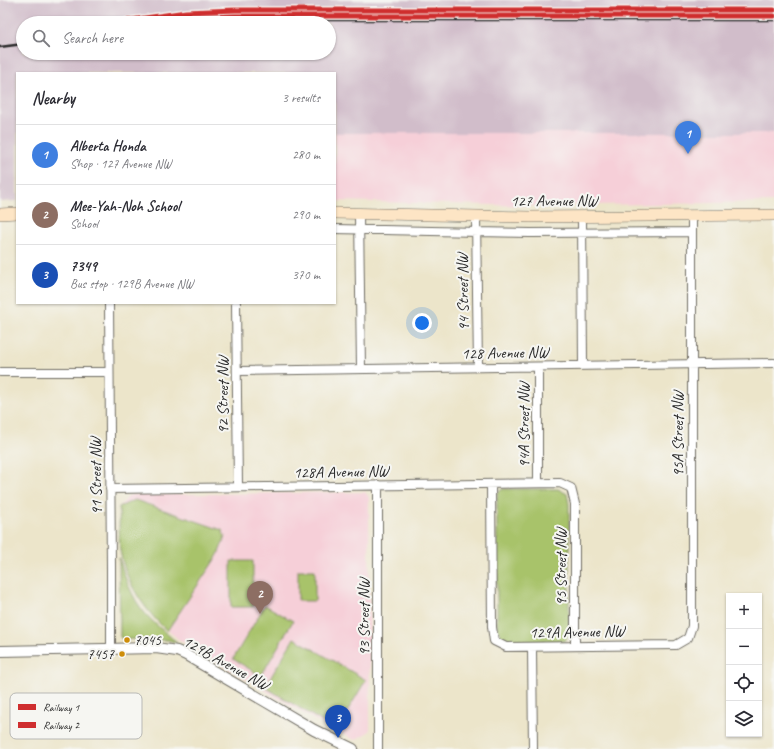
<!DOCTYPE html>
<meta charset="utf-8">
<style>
body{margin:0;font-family:Caveat,sans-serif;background:#f2f2f3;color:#2b2b33}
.controls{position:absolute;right:12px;bottom:12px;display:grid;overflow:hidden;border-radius:0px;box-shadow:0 1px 3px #0004}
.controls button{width:36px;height:36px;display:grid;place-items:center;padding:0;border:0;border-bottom:1px solid #e1e1e2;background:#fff;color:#2b2b33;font:20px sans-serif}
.you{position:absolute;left:422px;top:323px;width:14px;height:14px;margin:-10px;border:3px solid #fff;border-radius:50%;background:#1a73e8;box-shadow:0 0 0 6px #1a73e833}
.badge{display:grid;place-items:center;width:26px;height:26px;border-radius:50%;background:#1f6fb2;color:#fff;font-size:13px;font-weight:700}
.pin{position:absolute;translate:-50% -33px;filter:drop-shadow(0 1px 2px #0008)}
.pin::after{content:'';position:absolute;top:21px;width:14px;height:12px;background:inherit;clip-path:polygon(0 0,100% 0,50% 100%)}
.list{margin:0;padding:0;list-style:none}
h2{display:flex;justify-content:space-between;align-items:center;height:52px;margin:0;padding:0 16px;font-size:17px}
h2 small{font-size:13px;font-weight:400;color:#7c7c81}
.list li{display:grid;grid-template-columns:26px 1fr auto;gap:12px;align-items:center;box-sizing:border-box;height:60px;padding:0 16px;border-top:1px solid #e1e1e2}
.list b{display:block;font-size:15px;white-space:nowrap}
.list p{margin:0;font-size:13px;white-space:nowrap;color:#7c7c81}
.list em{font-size:13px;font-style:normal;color:#7c7c81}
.icon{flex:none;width:22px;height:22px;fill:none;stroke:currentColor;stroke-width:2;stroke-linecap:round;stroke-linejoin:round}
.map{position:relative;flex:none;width:774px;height:749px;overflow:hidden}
.search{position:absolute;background:#fff;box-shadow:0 1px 3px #0004;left:16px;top:16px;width:320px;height:44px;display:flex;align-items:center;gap:10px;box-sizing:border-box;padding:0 14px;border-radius:22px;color:#7c7c81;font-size:15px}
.panel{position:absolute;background:#fff;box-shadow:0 1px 3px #0004;left:16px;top:72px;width:320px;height:232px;border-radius:0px}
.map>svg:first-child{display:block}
</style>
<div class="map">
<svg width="774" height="749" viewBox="0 0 774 749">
<rect width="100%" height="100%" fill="#f6f6f2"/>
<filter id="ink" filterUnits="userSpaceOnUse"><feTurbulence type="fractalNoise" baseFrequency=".025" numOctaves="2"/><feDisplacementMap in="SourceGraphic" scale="8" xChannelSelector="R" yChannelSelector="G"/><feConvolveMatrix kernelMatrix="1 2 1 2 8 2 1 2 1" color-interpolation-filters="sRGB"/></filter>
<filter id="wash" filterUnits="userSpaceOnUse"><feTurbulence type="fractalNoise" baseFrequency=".012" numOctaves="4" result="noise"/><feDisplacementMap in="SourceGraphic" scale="16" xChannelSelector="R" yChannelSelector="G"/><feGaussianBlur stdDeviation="0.9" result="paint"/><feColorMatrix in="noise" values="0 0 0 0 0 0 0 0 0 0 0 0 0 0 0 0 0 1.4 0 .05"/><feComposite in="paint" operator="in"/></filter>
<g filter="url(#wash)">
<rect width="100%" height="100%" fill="#ece5ca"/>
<!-- built -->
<path fill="#f6cfd8" d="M335,133h439v69l-241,4 -198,-5z
M365,492l4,5 1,234 -15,9 -30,-14 -147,-87 -23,-20 -9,-11 -8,-11 -9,-17 -5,-16 -4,-15 -1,-42 11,-12z"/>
<!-- industrial -->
<path fill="#d1bdca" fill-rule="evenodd" d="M0,0h774v133h-439v-60h-318v128l-17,1zM23,23h306v30h-306z"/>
<!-- green -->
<path fill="#a8c36a" stroke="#6a774a" d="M503,489h55l9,5 2,10v132l-5,5 -53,1 -9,-4 -5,-9v-132l1,-5z
M135,500l87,30 3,7 -7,18 -51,76c-23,-22 -41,-48 -47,-81 -2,-14 0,-29 -1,-43z
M119,558c4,12 7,24 13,35 9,21 29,36 46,50l-10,-3 -46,-1 -2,-2z
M231,561h22v46h-22z
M298,570h17v31h-17z
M265,605l28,16 -32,55 -28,-17z
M294,638l72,42 -30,50 -71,-43z"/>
</g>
<g filter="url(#ink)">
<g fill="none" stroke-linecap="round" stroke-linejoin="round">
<!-- minor casing -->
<g stroke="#6f6c63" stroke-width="10">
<path id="minor" d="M359,214l2,155
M476,217l2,150
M582,217l1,149
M335,229l195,4 162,-1
M109,303l2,265v81
M236,303l2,184
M237,371l537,-8
M0,372h109
M538,483v-116
M491,484l1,143 2,14 12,6 170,-2 12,-7 4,-12v-410
M110,489l450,-6 11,5 4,16v142
M532,647l1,102
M378,749v-264"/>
</g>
<!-- tertiary casing -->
<g stroke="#6f6c63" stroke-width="12">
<path id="tertiary" d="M0,651l156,-3 21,3 9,4 128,75 39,19"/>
</g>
<!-- secondary casing -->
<g stroke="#6f6c63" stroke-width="12">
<path id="secondary" d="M335,213l195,4 244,-2
M0,214l17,-1"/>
</g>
<!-- minor -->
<use href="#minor" stroke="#fff" stroke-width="8"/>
<!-- tertiary -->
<use href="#tertiary" stroke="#fff" stroke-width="10"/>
<!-- secondary -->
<use href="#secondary" stroke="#fde5c5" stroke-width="11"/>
<!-- rail -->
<path stroke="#2b2b2b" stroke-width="2.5" d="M161,23l59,-3h554
M0,47l23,-3"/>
<!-- rail-1 casing -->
<g stroke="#f6f6f2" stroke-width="8">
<path id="rail-1" d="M111,23l75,-11 49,-2h539"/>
</g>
<!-- rail-2 casing -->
<g stroke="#f6f6f2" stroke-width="8">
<path id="rail-2" d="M152,23l35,-5 48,-2h539"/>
</g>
<!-- rail-1 -->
<use href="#rail-1" stroke="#cf2e2f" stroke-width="5"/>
<!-- rail-2 -->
<use href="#rail-2" stroke="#cf2e2f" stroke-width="5"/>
</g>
</g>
<!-- markers -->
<g fill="#ce8d09" stroke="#f6f6f2" stroke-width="1.5">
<circle cx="127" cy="640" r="3.5"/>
<circle cx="122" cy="654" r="3.5"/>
</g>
<g text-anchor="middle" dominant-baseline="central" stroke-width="4" stroke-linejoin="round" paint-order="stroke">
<!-- bus labels -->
<g font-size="15" fill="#2b2b2b" stroke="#f6f6f2" text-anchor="start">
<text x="134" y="640">7045</text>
<text x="114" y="654" text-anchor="end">7457</text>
</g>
<!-- street labels -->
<g font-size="16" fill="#2b2b2b" stroke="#f6f6f2">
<text x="554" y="201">127 Avenue NW</text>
<text transform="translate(463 292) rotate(-91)">94 Street NW</text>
<text transform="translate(505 353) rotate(-1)">128 Avenue NW</text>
<text transform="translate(223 395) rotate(-90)">92 Street NW</text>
<text transform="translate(524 425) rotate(-90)">94A Street NW</text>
<text transform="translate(678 434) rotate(-90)">95A Street NW</text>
<text transform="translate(341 472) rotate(-1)">128A Avenue NW</text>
<text transform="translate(96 476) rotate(-91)">91 Street NW</text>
<text transform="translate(561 567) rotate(-90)">95 Street NW</text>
<text transform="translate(364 617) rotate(-90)">93 Street NW</text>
<text transform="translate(577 632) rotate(-1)">129A Avenue NW</text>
<text transform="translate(226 663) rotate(29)">129B Avenue NW</text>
</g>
</g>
<!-- legend -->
<rect x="10" y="693" width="132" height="46" rx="6" fill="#f6f6f2" stroke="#b9b9b6" stroke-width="1"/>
<rect x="18" y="704" width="18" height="6" fill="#cf2e2f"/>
<rect x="18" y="722" width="18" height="6" fill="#cf2e2f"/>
<g font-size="11" fill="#2b2b2b">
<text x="43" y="711">Railway 1</text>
<text x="43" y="729">Railway 2</text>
</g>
</svg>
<div class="controls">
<button>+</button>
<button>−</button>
<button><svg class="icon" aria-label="locate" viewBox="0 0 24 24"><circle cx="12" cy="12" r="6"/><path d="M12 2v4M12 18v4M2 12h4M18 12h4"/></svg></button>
<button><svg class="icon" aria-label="layers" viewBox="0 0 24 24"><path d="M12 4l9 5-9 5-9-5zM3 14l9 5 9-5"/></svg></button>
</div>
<div class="you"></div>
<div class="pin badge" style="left:688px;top:154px;background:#3f7fe0">1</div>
<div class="pin badge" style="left:260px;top:614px;background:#8d6e63">2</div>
<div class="pin badge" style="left:338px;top:738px;background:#1a4fb4">3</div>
<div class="search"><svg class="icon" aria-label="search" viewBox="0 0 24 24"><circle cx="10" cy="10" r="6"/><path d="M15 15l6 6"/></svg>Search here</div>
<section class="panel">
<h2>Nearby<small>3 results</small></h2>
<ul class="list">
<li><span class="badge" style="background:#3f7fe0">1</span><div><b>Alberta Honda</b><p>Shop · 127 Avenue NW</p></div><em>280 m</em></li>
<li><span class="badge" style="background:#8d6e63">2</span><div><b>Mee-Yah-Noh School</b><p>School</p></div><em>290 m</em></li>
<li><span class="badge" style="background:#1a4fb4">3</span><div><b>7349</b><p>Bus stop · 129B Avenue NW</p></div><em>370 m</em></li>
</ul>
</section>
</div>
